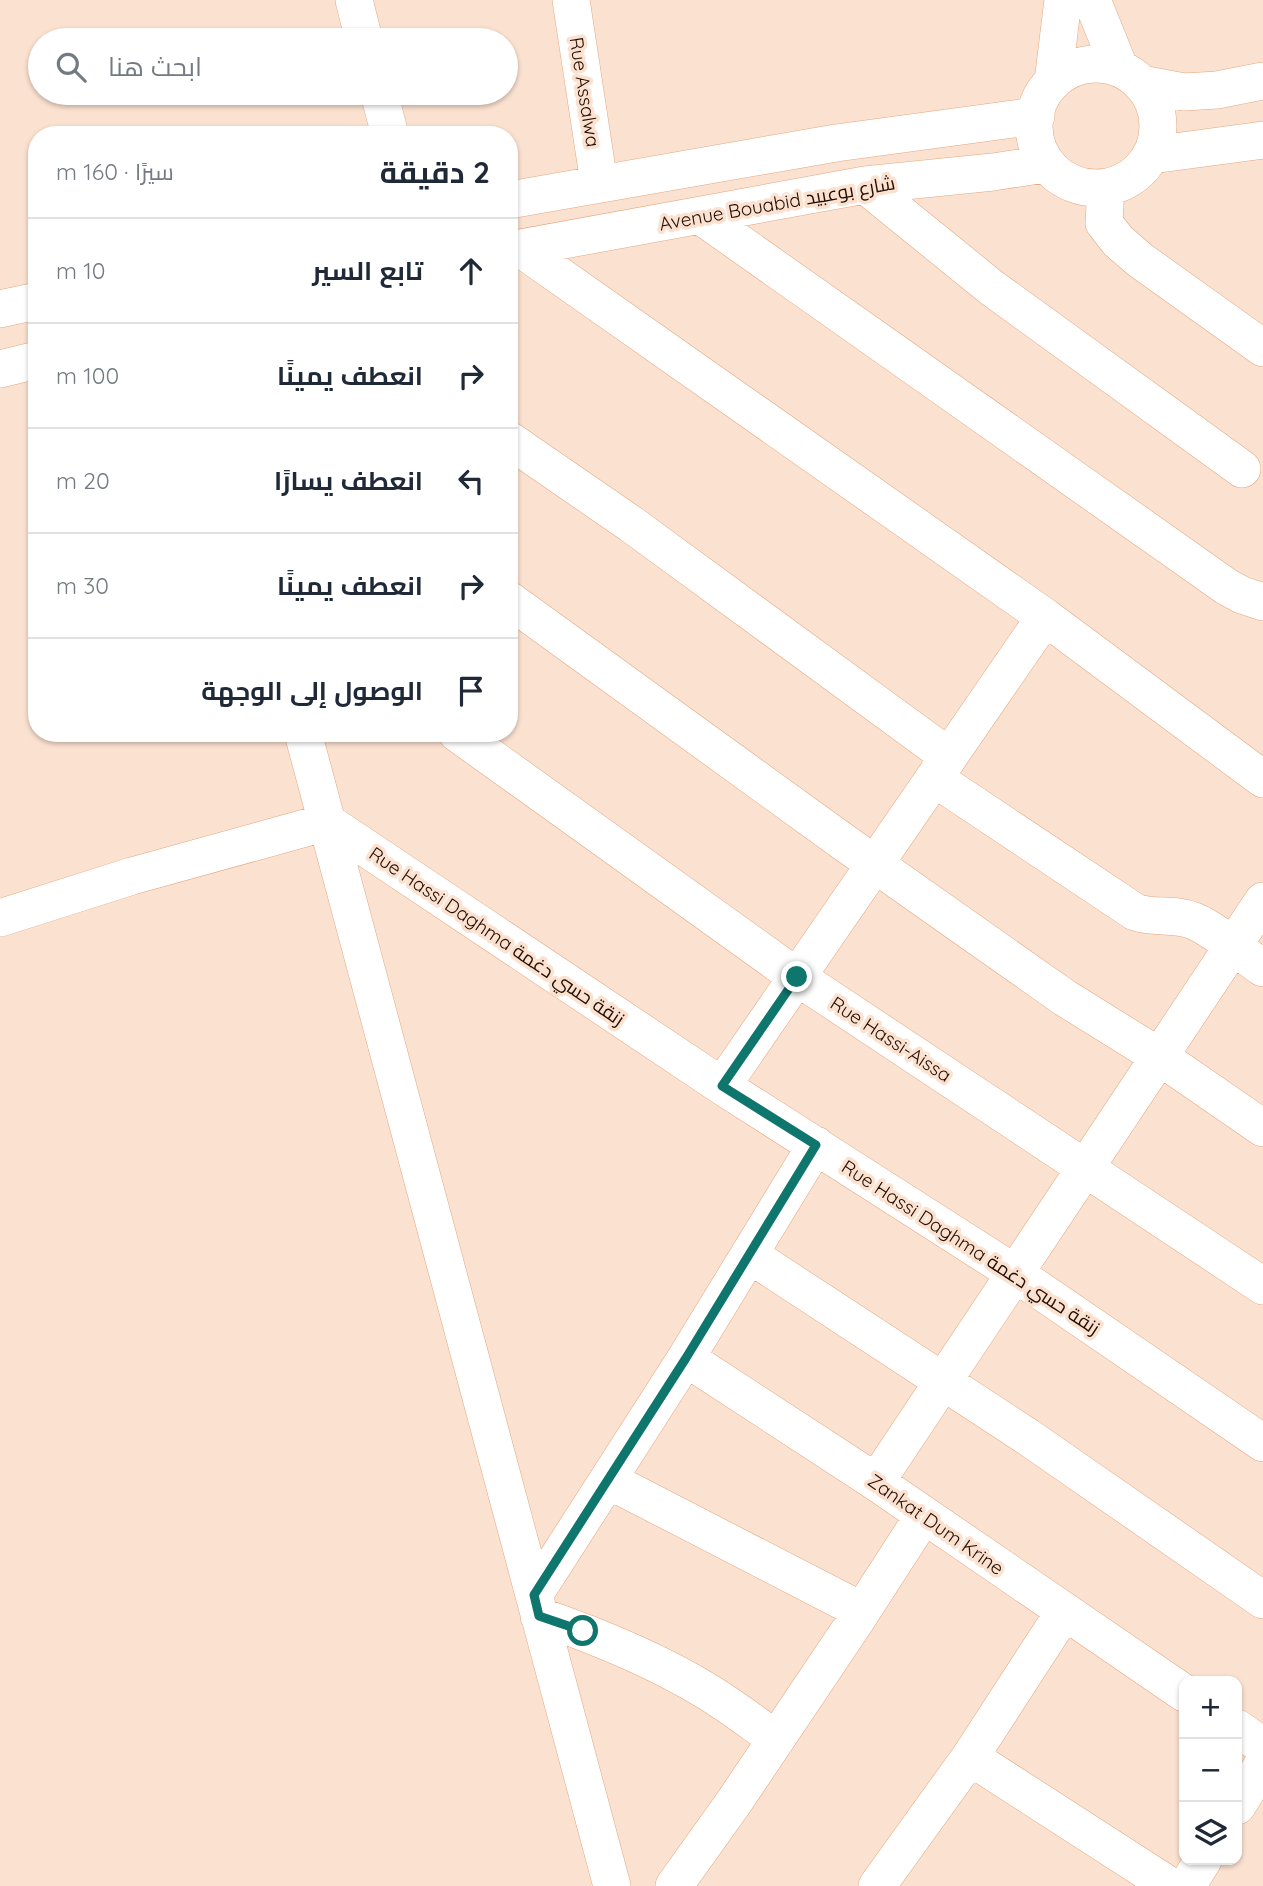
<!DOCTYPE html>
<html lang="ar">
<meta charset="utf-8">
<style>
body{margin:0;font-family:Quicksand,Cairo,sans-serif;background:#f2f2f3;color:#1f2937;direction:rtl}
.controls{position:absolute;right:21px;bottom:21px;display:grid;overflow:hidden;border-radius:14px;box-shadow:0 2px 5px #0004}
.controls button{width:63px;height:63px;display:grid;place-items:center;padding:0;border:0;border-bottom:2px solid #e0e1e3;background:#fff;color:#1f2937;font:35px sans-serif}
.stop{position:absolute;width:21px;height:21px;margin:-16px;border:5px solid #0f766e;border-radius:50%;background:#fff}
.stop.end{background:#0f766e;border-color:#fff;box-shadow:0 2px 7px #0008}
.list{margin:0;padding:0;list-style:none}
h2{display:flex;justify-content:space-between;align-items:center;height:91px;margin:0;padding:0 28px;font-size:30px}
h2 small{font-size:23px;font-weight:400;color:#747a83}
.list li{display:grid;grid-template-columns:46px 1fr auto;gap:21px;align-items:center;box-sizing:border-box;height:105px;padding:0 28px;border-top:2px solid #e0e1e3}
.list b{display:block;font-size:26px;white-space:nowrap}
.list em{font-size:23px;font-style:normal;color:#747a83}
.icon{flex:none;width:38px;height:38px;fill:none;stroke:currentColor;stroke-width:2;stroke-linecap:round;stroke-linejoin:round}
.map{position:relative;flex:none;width:1263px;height:1886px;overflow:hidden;direction:ltr}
.search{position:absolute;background:#fff;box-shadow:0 2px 5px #0004;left:28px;top:28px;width:490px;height:77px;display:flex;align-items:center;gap:18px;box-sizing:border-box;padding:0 24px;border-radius:38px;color:#747a83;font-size:26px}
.panel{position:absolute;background:#fff;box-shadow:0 2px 5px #0004;left:28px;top:126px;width:490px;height:616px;border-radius:28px;direction:rtl}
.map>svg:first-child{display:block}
</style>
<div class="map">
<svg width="1263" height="1886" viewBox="0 0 1263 1886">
<rect width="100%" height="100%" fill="#fbe1d0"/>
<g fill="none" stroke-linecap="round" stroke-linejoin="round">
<!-- minor casing -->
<g stroke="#e4a77e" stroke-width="38">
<path id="minor" d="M354,0l10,40
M571,0l28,183
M1092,0l27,67
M1034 126a62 62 0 1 1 124 0a62 62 0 1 1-124 0Z
M1053,82l10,-82
M1141,84l43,8 33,-2 46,-9
M379,93l11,42
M1152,155l111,-15
M865,185l127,103 250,181
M1106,187l-2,36 14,18 22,19 123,88
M509,200l327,-57 200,-27
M701,216l526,371 15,8 21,7
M520,248l525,369 218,162
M509,250l356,-65 128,-13 52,-8
M0,309l37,-8
M0,369l37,-9
M509,440l122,84 317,232
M509,600l333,241 223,157 95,59 103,71
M303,733l309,1153
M457,733l340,244 466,309
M934,778l201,134c19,7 40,1 59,9 20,8 50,34 69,47
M0,918l132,-42 195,-54 395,264 294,188 247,169
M722,1086l323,-469
M750,1255l278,182 235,163
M686,1358l190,124 308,211
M608,1480l254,131
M876,1482l387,-581
M534,1595l152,-237 130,-213
M539,1616c58,20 117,44 169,76 23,14 45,31 68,47
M1237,1728l26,18
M970,1757l200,129
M1237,1806l26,-42
M674,1886l60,-84 121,-180 69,-107
M877,1886l93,-129 94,-145
M1187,1886l16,-26"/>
</g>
<!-- minor -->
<use href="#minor" stroke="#fff" stroke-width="37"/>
</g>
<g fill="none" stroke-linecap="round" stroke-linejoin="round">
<!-- route -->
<path stroke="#0f766e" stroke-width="9" d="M583,1631l-44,-15 -5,-21 152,-237 130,-213 -94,-59 75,-109"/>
</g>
<g text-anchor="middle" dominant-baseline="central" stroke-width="7" stroke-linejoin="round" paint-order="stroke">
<!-- street labels -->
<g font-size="19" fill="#240e01" stroke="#fbe1d0">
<text transform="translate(585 92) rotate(81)">Rue Assalwa</text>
<text transform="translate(777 203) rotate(-10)">Avenue Bouabid شارع بوعبيد</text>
<text transform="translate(497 936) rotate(34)">Rue Hassi Daghma زنقة حسي دغمة</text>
<text transform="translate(891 1039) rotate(33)">Rue Hassi-Aissa</text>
<text transform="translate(971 1247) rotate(33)">Rue Hassi Daghma زنقة حسي دغمة</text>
<text transform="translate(936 1524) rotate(35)">Zankat Dum Krine</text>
</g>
</g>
</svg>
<div class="controls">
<button>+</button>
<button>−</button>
<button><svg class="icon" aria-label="layers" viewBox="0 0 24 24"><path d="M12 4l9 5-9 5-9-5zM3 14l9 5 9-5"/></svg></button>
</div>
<div class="stop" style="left:583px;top:1631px"></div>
<div class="stop end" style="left:797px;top:977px"></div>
<div class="search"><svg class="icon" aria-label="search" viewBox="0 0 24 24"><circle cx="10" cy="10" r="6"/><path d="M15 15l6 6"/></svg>ابحث هنا</div>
<section class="panel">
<h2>2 دقيقة<small>سيرًا · 160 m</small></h2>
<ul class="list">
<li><svg class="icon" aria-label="ahead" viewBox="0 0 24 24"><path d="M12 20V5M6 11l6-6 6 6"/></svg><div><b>تابع السير</b></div><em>10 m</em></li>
<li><svg class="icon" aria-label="right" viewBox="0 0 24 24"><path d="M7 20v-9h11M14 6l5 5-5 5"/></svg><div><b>انعطف يمينًا</b></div><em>100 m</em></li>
<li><svg class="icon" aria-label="left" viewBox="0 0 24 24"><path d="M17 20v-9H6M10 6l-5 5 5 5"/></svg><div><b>انعطف يسارًا</b></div><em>20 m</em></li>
<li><svg class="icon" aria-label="right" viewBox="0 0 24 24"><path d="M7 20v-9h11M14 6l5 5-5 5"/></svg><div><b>انعطف يمينًا</b></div><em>30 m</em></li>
<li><svg class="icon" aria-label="arrive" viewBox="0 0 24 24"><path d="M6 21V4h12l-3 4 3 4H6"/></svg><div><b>الوصول إلى الوجهة</b></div></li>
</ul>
</section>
</div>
